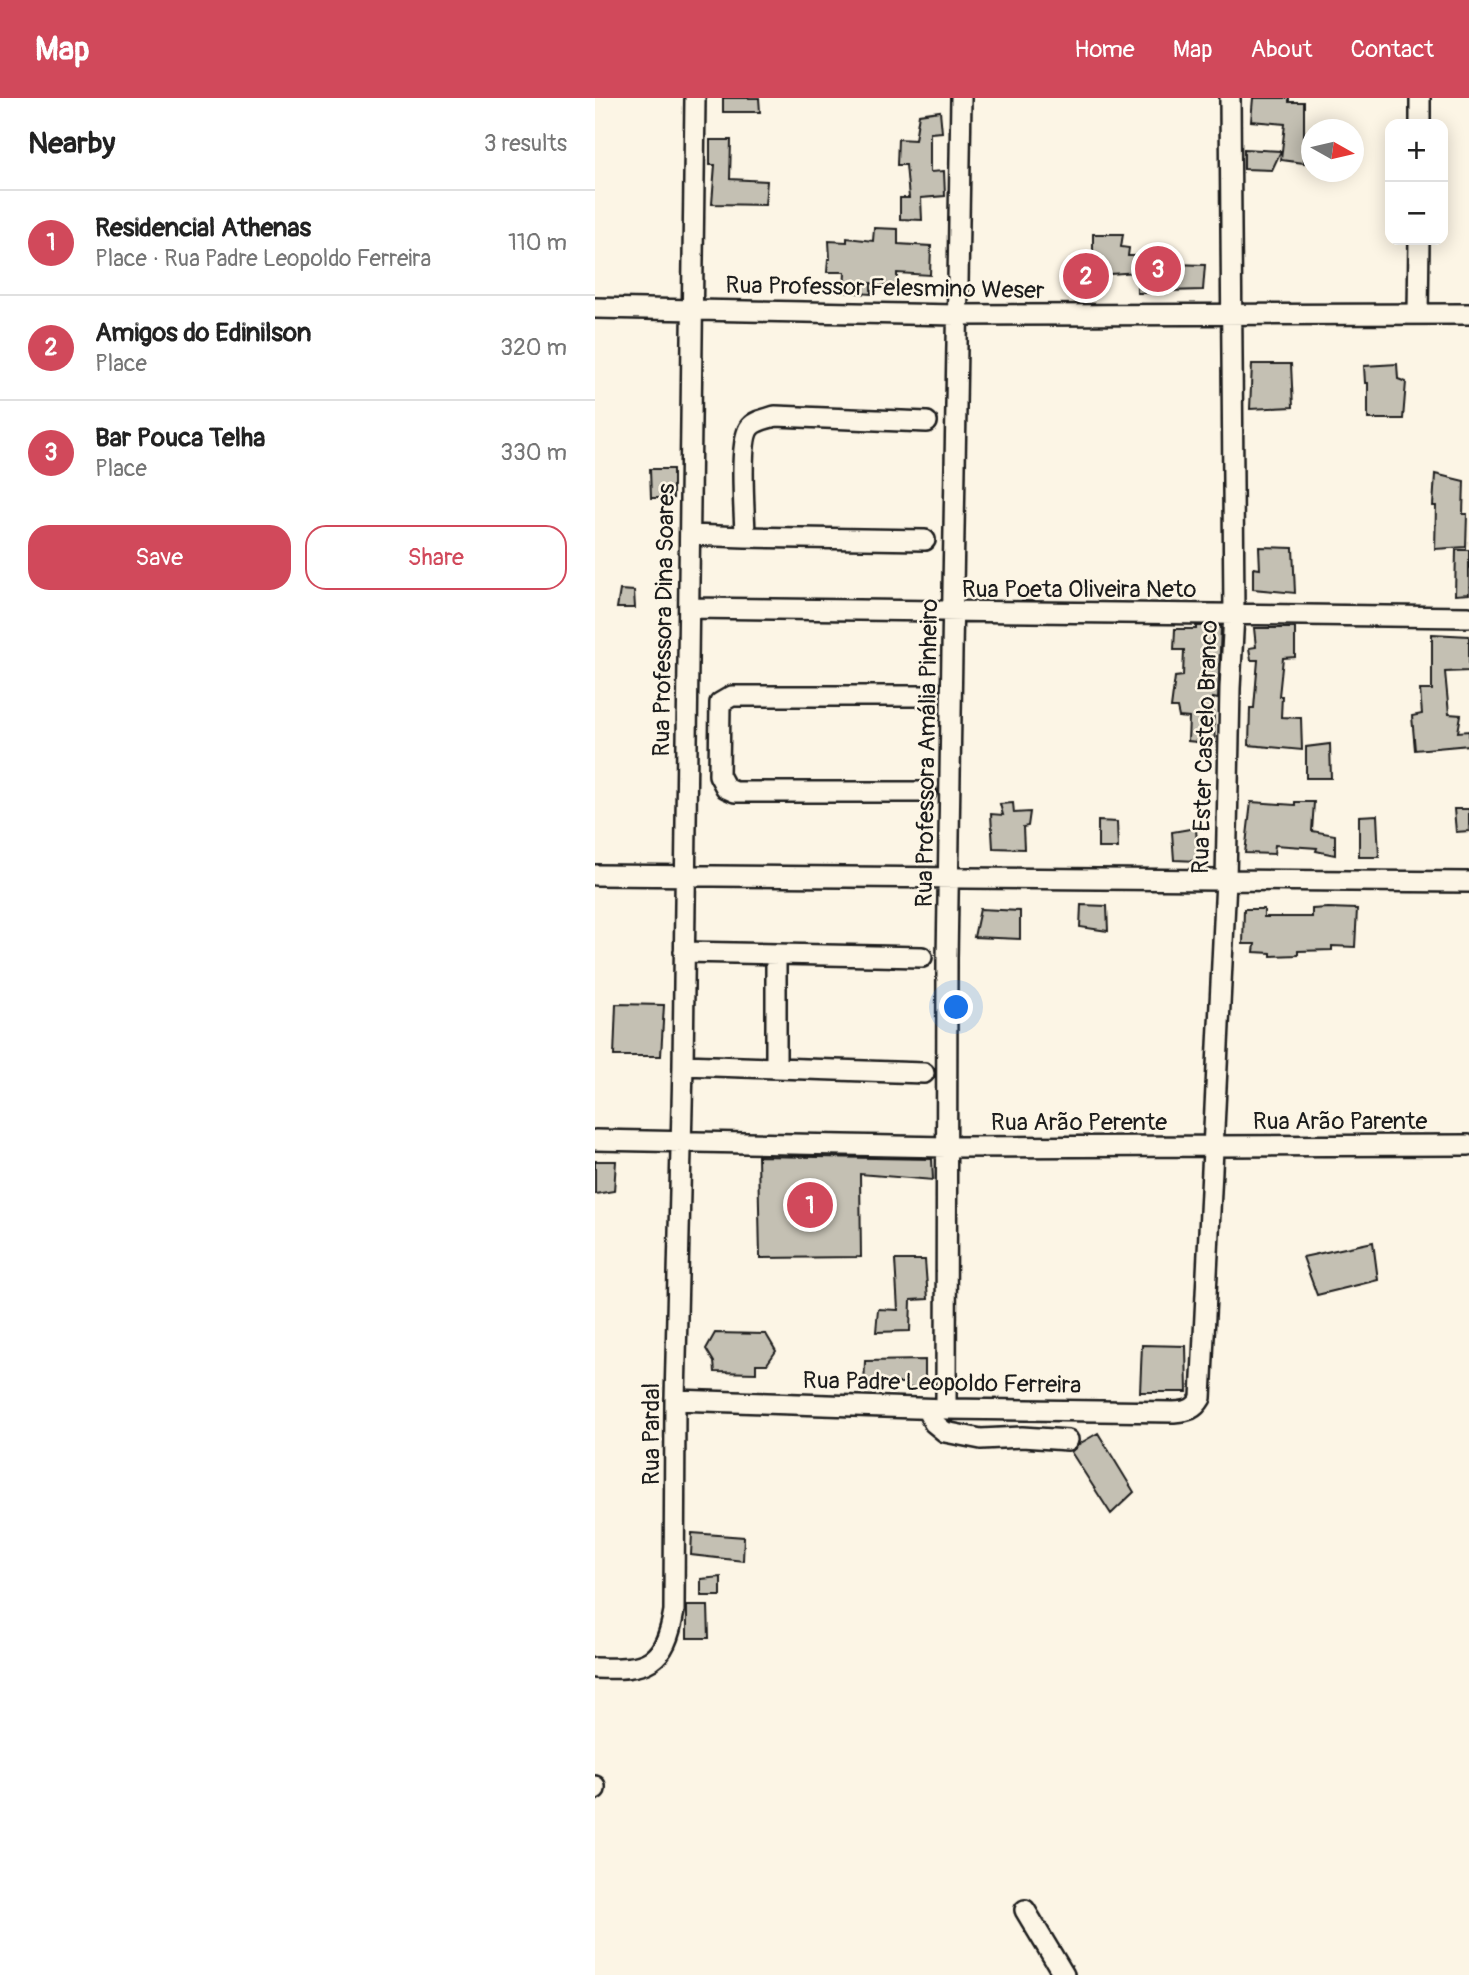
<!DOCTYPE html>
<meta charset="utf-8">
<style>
body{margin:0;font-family:Pangolin,sans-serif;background:#f6f6f6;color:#222}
.controls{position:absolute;right:21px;top:21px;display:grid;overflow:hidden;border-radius:14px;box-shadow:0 4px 18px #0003}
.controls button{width:63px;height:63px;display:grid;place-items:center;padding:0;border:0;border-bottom:2px solid #e0e0e0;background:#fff;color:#222;font:35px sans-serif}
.compass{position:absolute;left:706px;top:21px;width:63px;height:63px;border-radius:50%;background:#fff;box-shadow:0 4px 18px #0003;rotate:98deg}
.you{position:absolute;left:362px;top:910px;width:24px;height:24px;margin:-18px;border:5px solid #fff;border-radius:50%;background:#1a73e8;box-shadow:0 0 0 10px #1a73e833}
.badge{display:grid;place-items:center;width:46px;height:46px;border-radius:50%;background:#d1495b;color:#fff;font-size:23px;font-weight:700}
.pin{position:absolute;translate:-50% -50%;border:4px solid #fff;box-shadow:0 2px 7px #0006}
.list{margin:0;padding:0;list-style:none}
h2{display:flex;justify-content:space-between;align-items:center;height:91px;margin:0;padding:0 28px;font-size:30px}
h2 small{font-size:23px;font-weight:400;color:#767676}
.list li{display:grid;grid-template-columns:46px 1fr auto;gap:21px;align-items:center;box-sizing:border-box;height:105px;padding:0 28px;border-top:2px solid #e0e0e0}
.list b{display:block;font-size:26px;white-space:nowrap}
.list p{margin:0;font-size:23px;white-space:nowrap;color:#767676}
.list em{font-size:23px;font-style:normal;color:#767676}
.actions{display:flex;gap:14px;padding:21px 28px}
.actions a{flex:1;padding:16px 0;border:2px solid #d1495b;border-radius:21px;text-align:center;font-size:24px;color:#d1495b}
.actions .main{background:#d1495b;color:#fff}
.map{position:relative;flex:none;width:874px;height:1877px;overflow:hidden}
header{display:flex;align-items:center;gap:42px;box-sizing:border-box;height:98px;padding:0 35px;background:#d1495b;color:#fff}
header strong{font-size:33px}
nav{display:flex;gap:38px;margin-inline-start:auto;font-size:24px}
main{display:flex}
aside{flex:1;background:#fff}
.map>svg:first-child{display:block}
</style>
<header>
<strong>Map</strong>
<nav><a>Home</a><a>Map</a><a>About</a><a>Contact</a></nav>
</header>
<main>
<aside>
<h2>Nearby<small>3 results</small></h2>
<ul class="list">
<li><span class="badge">1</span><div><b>Residencial Athenas</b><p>Place · Rua Padre Leopoldo Ferreira</p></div><em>110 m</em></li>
<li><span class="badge">2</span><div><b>Amigos do Edinilson</b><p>Place</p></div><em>320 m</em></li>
<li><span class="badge">3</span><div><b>Bar Pouca Telha</b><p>Place</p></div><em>330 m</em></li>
</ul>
<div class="actions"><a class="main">Save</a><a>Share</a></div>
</aside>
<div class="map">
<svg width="874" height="1877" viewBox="0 0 874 1877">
<rect width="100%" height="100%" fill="#fcf5e5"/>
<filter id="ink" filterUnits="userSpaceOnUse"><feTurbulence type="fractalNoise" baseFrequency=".0143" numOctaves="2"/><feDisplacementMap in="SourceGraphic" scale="14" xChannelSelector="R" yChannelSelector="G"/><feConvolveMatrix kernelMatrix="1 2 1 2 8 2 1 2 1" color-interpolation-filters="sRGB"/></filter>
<g filter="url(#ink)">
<!-- building -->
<path fill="#c4c0b3" stroke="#1c1c1c" stroke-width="2" d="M128,0h36l1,14h-37z
M658,0h36v4h15v61l-23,-3 4,-36 -34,-3z
M345,13l2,21 -12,1v39l14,-1 1,25 -24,2 1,22 -22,-1v-21h9l-3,-33h-9l1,-26 17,1 4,-26z
M115,42h21l-1,39 37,2 -2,24 -53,-1 3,-39h-5z
M649,51l37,2 -9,19 -28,-1z
M279,130l24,1v15l33,2 -1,29 -33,-2v15l-26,-5v11l-27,-2 1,-20h-18l1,-13h2l-1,-18 18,1v-4l26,3z
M498,136h30l-2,13 8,1 -1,8h26l1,-6h15l1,14 34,1 -2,25 -36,1v2h-30v-21l-27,2 -17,-7z
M486,166l11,2 3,21 -17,-1z
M657,266h39l2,43 -43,2z
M802,266l1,15 8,3 -3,37h-35v-36h-3l-1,-17z
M55,371h23v29h-22z
M840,376l29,7 -1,33h4l-1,33 -31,2 1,-43h-3z
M664,449l34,1 2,45 -42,-4v-21l7,1z
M861,452h13v44l-14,1z
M25,492l14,1 1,17h-18z
M601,528h25l-3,73 -5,-1 2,46 -27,-3 1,-23 -10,-1 -2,-9h-6l4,-31 8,-1 1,-26h-10l1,-21h21z
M659,530h41v29l-12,1 -4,38h3l-1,21 20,1 1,32 -53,-5 1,-37h4l4,-48h-7l-2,-12 7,-1z
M837,536l37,2v35l-24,1 4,42 12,1 -3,17 11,-1v14l-54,5 -3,-34 10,-2 -2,-24h12z
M735,646l1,34h-25v-31z
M656,704l44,3v-3h19l-2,29 23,4v20l-19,-4 1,-3 -42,-3 -1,9 -29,-1z
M418,705l1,10 16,-1 -2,14 -5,1 1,22 -31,-1 -2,-34 12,1 -3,-11z
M859,711h15v22l-13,1z
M782,717l2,42h-20v-41z
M503,723l19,1 1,26h-20z
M601,730l2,33 -24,-1 -2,-28z
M486,807l26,1 1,25 -28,-4z
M733,810l29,1 -2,38 -23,-1v4l-34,1v4l-27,1v-3l-17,-1 1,-8h-12l1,-35h20v8h48v-8z
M385,811l40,2v28l-46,-2z
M21,906l48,1 -3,51h-47z
M163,1058l174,3 1,21 -73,-6 1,83 -101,1z
M0,1063h21l-2,30 -19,3z
M778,1144l5,38 -61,15 -14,-38z
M300,1162h30l3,39 -17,1 -1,31 -34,1 2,-23 20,1z
M120,1235l51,1 10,17 -9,13h-11v9l-41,-1 -1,-10 -8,-13z
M547,1247l44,1 1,46h-47z
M330,1262v29l-18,-1 -2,-5h-25v7l-16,-1 1,-28z
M503,1335l36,59 -23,22 -40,-62 8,-8z
M97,1435l52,4 -1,24 -52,-6z
M126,1479v19h-20v-17z
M92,1508h21l1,32h-22z"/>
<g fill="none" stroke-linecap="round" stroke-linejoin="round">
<!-- minor casing -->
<g stroke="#1c1c1c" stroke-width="24">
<path id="minor" d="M825,26v-26
M0,210l361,7 513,-1
M823,216l1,-74
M95,437l55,2
M330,442l-180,-3c0,-22 -7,-96 5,-110 6,-7 17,-8 25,-11l152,6
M94,510l780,9
M331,694h-191l-9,-4 -7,-13 1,-72 12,-7h195
M0,777l874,7
M89,854l238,5
M88,967l241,8
M181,969v-112
M0,1042l351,7 523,-2
M80,1302l271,9 228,3c14,-1 20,-2 27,-14l25,-518 4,-192 4,-74 -4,-516
M331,1311l8,14 11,9 36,7 41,-2 46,3
M351,1311l1,-449 14,-862
M0,1570c52,2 70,-3 79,-57l1,-211 8,-335 12,-967
M0,1688v3
M430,1812l39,65"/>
</g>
<!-- minor -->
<use href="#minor" stroke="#fcf5e5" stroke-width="19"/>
</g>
</g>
<g text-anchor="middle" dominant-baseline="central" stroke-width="5" stroke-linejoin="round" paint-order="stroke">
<!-- street labels -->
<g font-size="24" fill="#1c1c1c" stroke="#fcf5e5">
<text transform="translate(290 190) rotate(1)">Rua Professor Felesmino Weser</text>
<text x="484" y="491">Rua Poeta Oliveira Neto</text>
<text transform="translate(69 522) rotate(-89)">Rua Professora Dina Soares</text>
<text transform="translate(610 649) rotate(-88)">Rua Ester Castelo Branco</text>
<text transform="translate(332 655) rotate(-89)">Rua Professora Amália Pinheiro</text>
<text x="745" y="1023">Rua Arão Parente</text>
<text x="484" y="1024">Rua Arão Perente</text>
<text transform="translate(347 1285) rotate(1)">Rua Padre Leopoldo Ferreira</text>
<text transform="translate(56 1336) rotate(-90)">Rua Pardal</text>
</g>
</g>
</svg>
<div class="controls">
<button>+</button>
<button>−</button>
</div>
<svg class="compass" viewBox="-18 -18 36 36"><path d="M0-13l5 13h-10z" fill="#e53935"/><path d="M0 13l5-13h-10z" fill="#767676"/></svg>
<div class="you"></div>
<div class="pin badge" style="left:215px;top:1107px">1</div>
<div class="pin badge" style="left:491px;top:178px">2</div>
<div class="pin badge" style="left:563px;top:171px">3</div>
</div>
</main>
